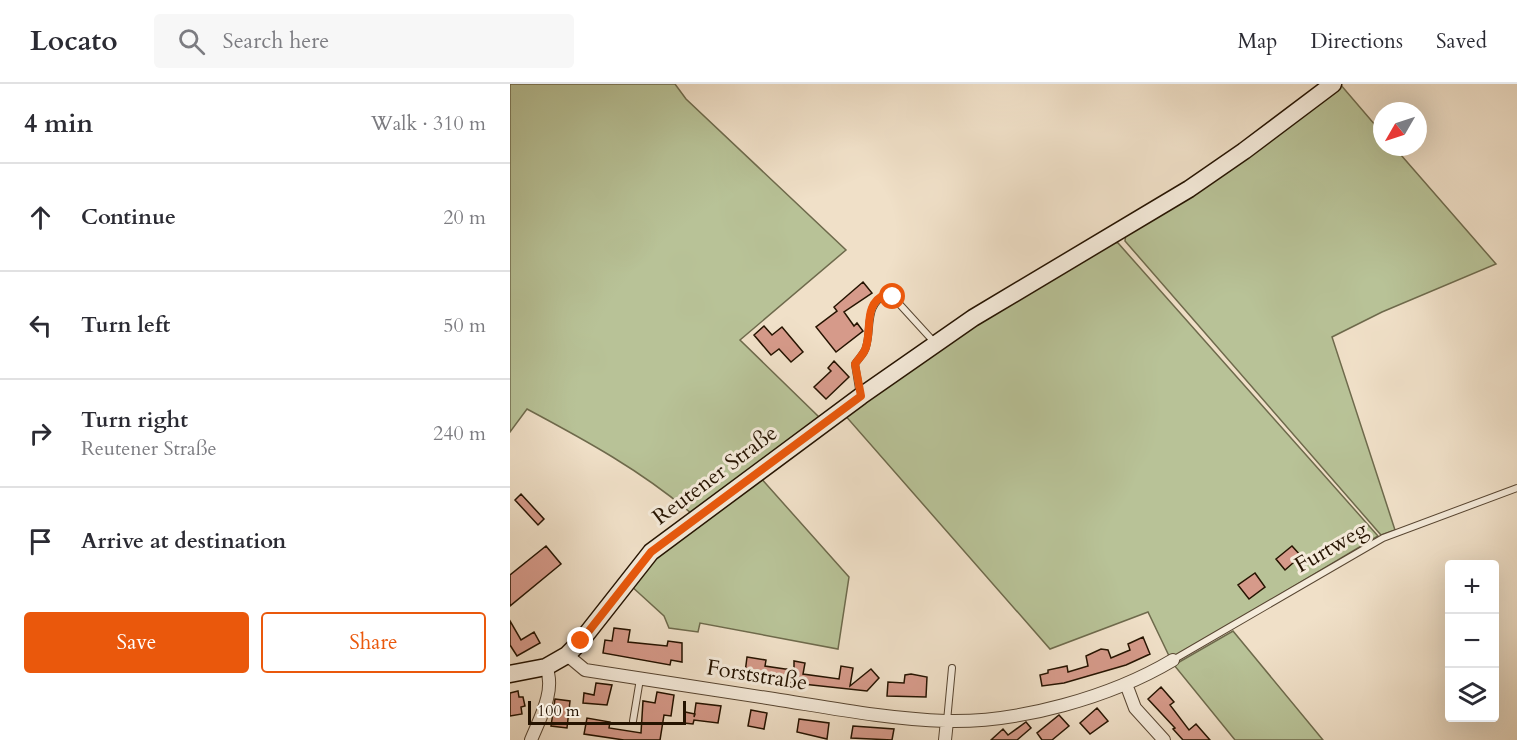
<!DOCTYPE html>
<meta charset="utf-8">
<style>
body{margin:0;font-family:Cardo,serif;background:#f7f7f7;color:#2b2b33}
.controls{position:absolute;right:18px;bottom:18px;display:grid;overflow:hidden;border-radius:6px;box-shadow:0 6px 24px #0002}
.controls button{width:54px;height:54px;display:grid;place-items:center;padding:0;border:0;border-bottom:2px solid #e1e1e2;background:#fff;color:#2b2b33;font:30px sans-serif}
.compass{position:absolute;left:863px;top:18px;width:54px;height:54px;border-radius:50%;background:#fff;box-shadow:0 6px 24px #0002;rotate:231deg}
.scale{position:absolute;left:18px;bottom:15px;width:158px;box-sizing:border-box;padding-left:6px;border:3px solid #251300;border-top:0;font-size:16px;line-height:21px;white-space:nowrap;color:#251300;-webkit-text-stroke:4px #f5ebdb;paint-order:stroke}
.stop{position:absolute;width:18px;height:18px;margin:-14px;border:4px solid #ea580c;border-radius:50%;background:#fff}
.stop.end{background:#ea580c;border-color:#fff;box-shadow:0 2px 6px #0008}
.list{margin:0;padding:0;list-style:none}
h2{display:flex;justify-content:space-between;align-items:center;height:78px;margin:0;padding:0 24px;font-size:26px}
h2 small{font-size:20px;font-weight:400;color:#7c7c81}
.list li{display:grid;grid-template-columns:39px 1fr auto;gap:18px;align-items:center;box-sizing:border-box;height:108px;padding:0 24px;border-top:2px solid #e1e1e2}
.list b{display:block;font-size:22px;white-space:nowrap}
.list p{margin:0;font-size:20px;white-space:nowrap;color:#7c7c81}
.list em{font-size:20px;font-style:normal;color:#7c7c81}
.actions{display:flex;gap:12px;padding:18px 24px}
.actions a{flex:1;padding:14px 0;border:2px solid #ea580c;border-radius:6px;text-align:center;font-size:21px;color:#ea580c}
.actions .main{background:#ea580c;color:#fff}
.icon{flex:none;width:33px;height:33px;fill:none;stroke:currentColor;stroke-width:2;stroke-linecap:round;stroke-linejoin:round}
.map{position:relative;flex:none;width:1007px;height:656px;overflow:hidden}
header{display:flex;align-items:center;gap:36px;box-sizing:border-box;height:84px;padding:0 30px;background:#fff;border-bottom:2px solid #e1e1e2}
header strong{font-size:28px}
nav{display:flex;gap:33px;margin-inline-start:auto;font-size:21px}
.search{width:420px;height:54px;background:#f7f7f7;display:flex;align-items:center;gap:15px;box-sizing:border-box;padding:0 21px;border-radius:6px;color:#7c7c81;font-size:22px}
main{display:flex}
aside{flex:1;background:#fff}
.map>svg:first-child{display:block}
</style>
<header>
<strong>Locato</strong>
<div class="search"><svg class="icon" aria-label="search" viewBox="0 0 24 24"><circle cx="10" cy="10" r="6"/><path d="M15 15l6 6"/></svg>Search here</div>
<nav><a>Map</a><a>Directions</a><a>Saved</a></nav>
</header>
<main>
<aside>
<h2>4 min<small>Walk · 310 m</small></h2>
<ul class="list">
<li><svg class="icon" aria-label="ahead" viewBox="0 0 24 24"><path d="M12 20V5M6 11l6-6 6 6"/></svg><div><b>Continue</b></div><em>20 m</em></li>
<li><svg class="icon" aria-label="left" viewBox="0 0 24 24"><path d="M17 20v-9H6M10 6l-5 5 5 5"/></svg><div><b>Turn left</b></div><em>50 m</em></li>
<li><svg class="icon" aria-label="right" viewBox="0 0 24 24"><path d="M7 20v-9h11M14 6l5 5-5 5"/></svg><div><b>Turn right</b><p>Reutener Straße</p></div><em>240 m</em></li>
<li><svg class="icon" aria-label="arrive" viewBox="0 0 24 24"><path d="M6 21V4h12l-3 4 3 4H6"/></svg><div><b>Arrive at destination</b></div></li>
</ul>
<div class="actions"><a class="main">Save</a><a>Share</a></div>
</aside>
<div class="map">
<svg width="1007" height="656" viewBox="0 0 1007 656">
<rect width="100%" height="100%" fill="#f0e0c8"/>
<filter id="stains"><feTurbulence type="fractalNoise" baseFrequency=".00333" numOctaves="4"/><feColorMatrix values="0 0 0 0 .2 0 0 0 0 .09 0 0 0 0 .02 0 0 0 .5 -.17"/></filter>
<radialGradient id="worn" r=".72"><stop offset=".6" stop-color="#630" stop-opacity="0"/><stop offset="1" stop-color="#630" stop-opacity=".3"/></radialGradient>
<!-- green -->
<path fill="#b8c297" stroke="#6e6a4c" stroke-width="1.5" d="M0,0h165l11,15 160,151 -106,90 81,79 -129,95c-50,-43 -107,-74 -165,-105l-17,23z
M830,0l42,49v14h12l102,117 -114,48 -50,25 63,193 -14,5 -256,-294 1,-9z
M602,157l6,2 260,293 -207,124 -23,-48 -98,37 -207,-236 95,-66z
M249,392l90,101 -11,72 -138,-26 -2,9 -29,-4 -5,-12 -34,-31 12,-16z
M723,547l90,109h-88l-61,-75z"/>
<!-- building -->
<path fill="#d69a8a" stroke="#251300" stroke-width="1.5" d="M353,198l9,11 -28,19 10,14 3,-3 6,8 -27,21 -20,-25 21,-16 -3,-4z
M254,242l8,9 10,-8 21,25 -12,10 -12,-13 -8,6 -17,-20z
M324,277l15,16 -23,22 -12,-12 17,-16 -3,-3z
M11,410l23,25 -6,6 -23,-25z
M36,462l15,18 -51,42v-31z
M782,462l9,10 -16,14 -9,-11z
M745,489l10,14 -16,12 -11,-14z
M0,537l11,19 13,-8 6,11 -23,13 -7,-11z
M104,544l16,2 -2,12 39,4 1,-5 14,2v19l-11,-2 -1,5 -67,-12 2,-13 7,1z
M633,553l7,17 -24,11 -62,18 -22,3 -2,-11 8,-2v-3l19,-4 1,6 20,-6 -2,-10 15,-7 7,1 3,8 19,-8 -2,-6z
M237,573l19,3 -1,6 20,3h9v-8l11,2 -2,11 36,5 2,-13 12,2 -3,18 21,-17 8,9 -12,13 -83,-9 -39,-9z
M401,590l16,3 -1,20 -39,-1 1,-14 16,1 1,-8z
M86,599l16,2 -5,20 -24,-2 1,-10 10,2z
M651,603l13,15 -4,3 19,25 7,-6 14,16h-27l-10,-11 2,-1 -27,-29z
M8,607l1,6h4l2,9 -4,1 1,7 -12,2v-23z
M147,608l17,3 -3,21 -7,-1 -4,25h-36l-40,-6 3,-16 23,4 -1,6 32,5 2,-32 12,2z
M45,615l15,2 -3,27 -16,-2z
M186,619l25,3 -3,17 -24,-3 -1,4 -9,-1 1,-11 10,2 -1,3z
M587,624l11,13 -18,13 -10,-11z
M241,626l16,3 -3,16 -16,-3z
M549,631l10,11 -17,14h-10l-5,-7z
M289,635l30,4 -2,16 -30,-7z
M516,638l5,6 -14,12h-26l12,-11 5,6z
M343,642l41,3 -2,11 -41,-2z"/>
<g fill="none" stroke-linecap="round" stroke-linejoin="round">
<!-- lane casing -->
<g stroke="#584632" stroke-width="8">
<path id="lane" d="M350,311l-5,-31c3,-5 10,-11 11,-17 6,-19 -2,-43 21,-53l6,3 42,46
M663,576l210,-122 134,-50
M123,637l7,-42
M437,637l5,-53"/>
</g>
<!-- street casing -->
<g stroke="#584632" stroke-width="14">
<path id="street" d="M57,571l18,15c63,10 126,19 189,29 57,9 114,20 172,22 73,2 165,-24 227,-61
M616,600l9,24 29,32
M21,656c9,-22 25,-50 15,-73
M435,656l2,-19"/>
</g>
<!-- secondary casing -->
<g stroke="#251300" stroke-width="19">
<path id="secondary" d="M0,590l36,-7 21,-12 14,-14 70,-89 210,-156 112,-78 216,-129 55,-38 89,-67"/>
</g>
<!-- lane -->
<use href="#lane" stroke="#f5ebdb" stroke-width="6"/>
<!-- street -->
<use href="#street" stroke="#f5ebdb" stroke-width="12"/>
<!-- secondary -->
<use href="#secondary" stroke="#f5ebdb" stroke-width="16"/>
</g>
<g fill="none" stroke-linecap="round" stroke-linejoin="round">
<!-- route -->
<path stroke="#ea580c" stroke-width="8" d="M71,557l70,-89 210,-156 -6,-32c3,-5 10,-11 11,-17 6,-19 -3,-43 20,-53l7,3"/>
</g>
<g text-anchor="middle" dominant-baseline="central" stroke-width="6" stroke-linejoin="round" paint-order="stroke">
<!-- street labels -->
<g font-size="22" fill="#251300" stroke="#f5ebdb">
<text transform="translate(205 391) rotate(-37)">Reutener Straße</text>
<text transform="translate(821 463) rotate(-30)">Furtweg</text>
<text transform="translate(247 591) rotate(9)">Forststraße</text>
</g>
</g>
<rect width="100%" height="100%" filter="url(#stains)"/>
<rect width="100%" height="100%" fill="url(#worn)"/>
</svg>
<div class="controls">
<button>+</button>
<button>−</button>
<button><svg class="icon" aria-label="layers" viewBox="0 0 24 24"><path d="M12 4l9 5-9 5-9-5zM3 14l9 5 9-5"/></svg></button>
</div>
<svg class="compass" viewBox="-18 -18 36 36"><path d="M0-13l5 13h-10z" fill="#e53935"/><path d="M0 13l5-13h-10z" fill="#7c7c81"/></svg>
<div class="scale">100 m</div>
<div class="stop" style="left:383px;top:213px"></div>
<div class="stop end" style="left:71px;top:557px"></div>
</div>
</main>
